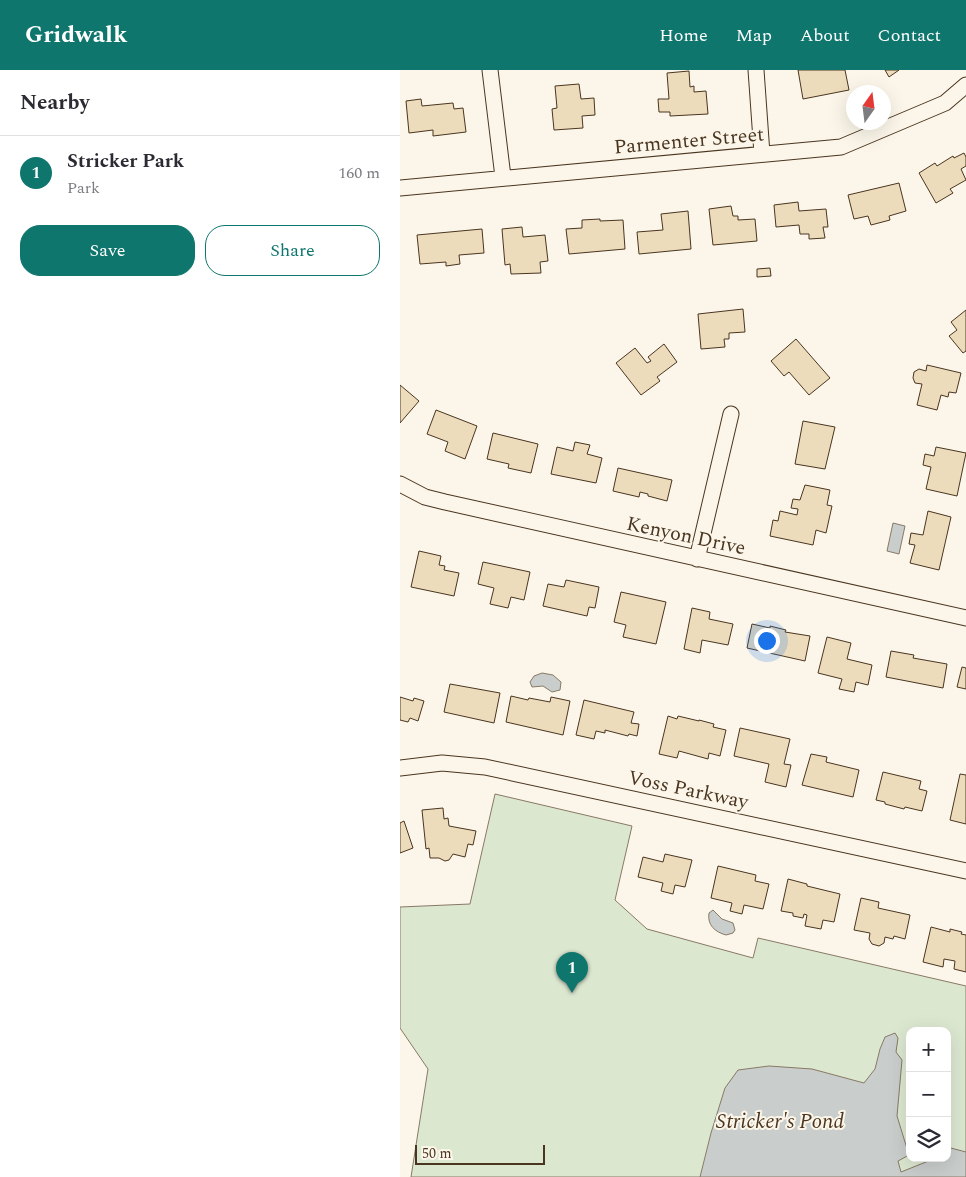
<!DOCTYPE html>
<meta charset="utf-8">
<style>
body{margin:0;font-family:Spectral,serif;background:#f7f7f7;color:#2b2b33}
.controls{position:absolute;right:15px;bottom:15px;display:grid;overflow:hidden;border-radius:10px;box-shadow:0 5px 20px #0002}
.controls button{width:45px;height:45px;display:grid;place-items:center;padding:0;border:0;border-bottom:1px solid #e1e1e2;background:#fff;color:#2b2b33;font:25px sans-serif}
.compass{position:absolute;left:446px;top:15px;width:45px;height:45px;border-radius:50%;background:#fff;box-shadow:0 5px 20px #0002;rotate:14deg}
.scale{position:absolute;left:15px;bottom:12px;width:130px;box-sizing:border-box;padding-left:5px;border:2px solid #4a3520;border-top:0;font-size:14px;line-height:18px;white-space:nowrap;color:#4a3520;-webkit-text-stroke:4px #fbf6e9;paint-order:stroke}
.you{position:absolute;left:366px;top:570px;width:18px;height:18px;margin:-12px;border:4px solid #fff;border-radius:50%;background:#1a73e8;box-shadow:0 0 0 8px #1a73e833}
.badge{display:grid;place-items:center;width:32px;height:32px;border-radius:50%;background:#0f766e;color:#fff;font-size:16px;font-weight:700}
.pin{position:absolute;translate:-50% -41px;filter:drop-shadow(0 1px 2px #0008)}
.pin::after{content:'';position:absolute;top:26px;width:18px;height:15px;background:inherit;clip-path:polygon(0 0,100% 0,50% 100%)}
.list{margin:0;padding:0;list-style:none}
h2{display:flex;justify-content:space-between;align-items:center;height:65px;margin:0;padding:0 20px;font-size:21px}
h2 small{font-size:16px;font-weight:400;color:#7c7c81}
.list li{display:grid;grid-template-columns:32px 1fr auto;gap:15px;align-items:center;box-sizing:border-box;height:75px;padding:0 20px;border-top:1px solid #e1e1e2}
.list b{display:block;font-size:19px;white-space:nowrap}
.list p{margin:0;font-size:16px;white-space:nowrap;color:#7c7c81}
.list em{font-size:16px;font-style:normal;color:#7c7c81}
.actions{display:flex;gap:10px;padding:15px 20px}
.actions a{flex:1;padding:11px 0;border:1px solid #0f766e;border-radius:20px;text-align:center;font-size:18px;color:#0f766e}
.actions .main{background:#0f766e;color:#fff}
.icon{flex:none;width:28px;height:28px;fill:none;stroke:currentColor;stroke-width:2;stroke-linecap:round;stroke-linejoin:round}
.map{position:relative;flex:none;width:566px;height:1107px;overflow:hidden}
header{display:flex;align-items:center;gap:30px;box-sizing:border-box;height:70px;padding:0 25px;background:#0f766e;color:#fff}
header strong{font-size:24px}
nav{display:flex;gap:28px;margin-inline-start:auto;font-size:18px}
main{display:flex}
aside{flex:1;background:#fff}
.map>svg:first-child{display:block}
</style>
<header>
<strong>Gridwalk</strong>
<nav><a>Home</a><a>Map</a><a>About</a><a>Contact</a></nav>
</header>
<main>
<aside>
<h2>Nearby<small></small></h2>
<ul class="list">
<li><span class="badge">1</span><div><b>Stricker Park</b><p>Park</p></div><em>160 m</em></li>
</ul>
<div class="actions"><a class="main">Save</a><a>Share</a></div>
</aside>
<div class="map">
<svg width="566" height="1107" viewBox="0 0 566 1107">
<rect width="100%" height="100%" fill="#fbf6e9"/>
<!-- green -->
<path fill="#dce7d0" stroke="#887966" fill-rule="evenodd" d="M95,724l137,32 -17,74 32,29 106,29 5,-20 208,48v191h-555l17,-108 -28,-41v-121l70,-3zM510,961h37v127h-37z"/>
<!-- water -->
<path fill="#c9cecd" stroke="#887966" d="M493,453l12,3 -6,28 -12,-3z
M142,603l11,2 8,7 -1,8 -8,2 -9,-6 -11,1 -2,-5 4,-6z
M313,840l9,9 11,4 2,7 -2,3 -7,2c-11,-3 -19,-10 -17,-22z
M495,963l3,5 -2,14 6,8 -5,56 12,39 -11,6 3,11 35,-14h11v-11l19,5v25h-266l11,-44 14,-45 13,-18 31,-4 43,3 52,14 11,-14 5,-20 5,-12z"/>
<!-- building -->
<path fill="#ecdcbc" stroke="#4a3520" d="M398,0h47l4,20 -46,9z
M485,0h14l-10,7z
M289,1l1,16 4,-1v6l12,-1 2,23 -38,2v-4h-11l-1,-13h11l-2,-26z
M179,14l2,15 13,-1 1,17 -13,1 1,12 -29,2 -2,-21 5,-1 -2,-22z
M21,29l1,7 31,-3 1,6 9,-1 3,24 -33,4v-6l-24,3 -3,-32z
M564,83l2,4v9l-5,3 5,11 -16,9 3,4 -17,10 -17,-30 16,-10 2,3 16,-10 1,2z
M499,113l7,28 -17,5 1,4 -19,5 -3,-9 -14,3 -6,-24z
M398,132l1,9 27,-2 2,18h-5l2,11 -16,1v-5h-9l-1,-9 -23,2 -2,-22z
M331,136l2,10h5v4l17,-1 2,22 -44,4 -4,-36z
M288,141l3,38 -52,5 -2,-22 26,-2 -2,-16z
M200,149v2l23,-1 2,29 -56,5 -3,-25 16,-1v-8z
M122,157l1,10 22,-2 3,26 -8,1 1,11 -30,1 -1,-10 -5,1 -3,-36z
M82,159l2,24 -25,2 1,9 -14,2v-4l-26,2 -3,-29z
M370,198l1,8 -14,1v-8z
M343,239l2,23 -16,1v6h-5l1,8 -24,2 -3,-35z
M566,240v41l-3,2 -14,-17 8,-6 -6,-8z
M396,269l34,39 -21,17 -20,-23 -5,4 -13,-15z
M264,274l13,18 -20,15 3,4 -19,14 -25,-32 19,-15 12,15 4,-2 -3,-4z
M527,295l34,8 -5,20 -7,-1 -1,5 -7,-2 -4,15 -20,-5 5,-21 -7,-1 -2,-5 1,-6 5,-3 7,2z
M0,315l19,16 -19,22z
M36,340l41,16 -12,33 -20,-8 3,-9 -21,-8z
M403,351l32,6 -10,42 -30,-5z
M93,363l45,11 -7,29 -23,-5 1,-4 -22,-5z
M175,372l15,3 -3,9 15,4 -6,25 -45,-9 6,-27 16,4z
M536,377l30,6 -9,43 -31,-7 5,-22 -8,-2 2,-11 9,2z
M218,398l54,12 -5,21 -19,-5v-2l-8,-2 -1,5 -26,-6z
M405,415l25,5 -3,15 5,1 -6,27 -10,-3 -3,15 -43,-9 3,-16 5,1 2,-10 17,4 1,-6 -7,-1 2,-9 7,1z
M528,441l23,6 -12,53 -29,-7 5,-18 -6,-1 2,-11 12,2z
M19,481l22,5 -2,9 6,1 -1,4 15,3 -5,23 -43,-9z
M83,492l47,10 -6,28 -13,-3 -3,11 -18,-4 4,-16 -16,-4z
M166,510l33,7 -4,21 -6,-1 -2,9 -44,-10 5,-22 16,3z
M221,522l45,10 -10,42 -33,-7 3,-12 -12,-3z
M292,538l18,4 -1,7 24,5 -5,21 -26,-5 -2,13 -16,-4z
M352,554l18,4v-2l16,4 -1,2 25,4 -5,25 -58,-13z
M427,567l24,6 -4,16 25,6 -4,20 -12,-3 -2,10 -15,-3 3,-10 -24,-6z
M491,581l23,4 -1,3 34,6 -4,24 -57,-11z
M562,597l4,1v21l-9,-2z
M50,614l50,9 -6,30 -50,-11z
M111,626l17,4 1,-2 21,4 1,-5 19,4 -7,34 -57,-13z
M0,627l13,4 1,-3 10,3 -6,20 -8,-3 -2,4 -8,-2z
M184,630l50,12 -3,11 8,1 -2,12 -8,-2 -1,2 -23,-6v3l-9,-2 -2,8 -18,-4z
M268,646l9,3 1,-3 21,5v-1l15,4 -1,3 13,3 -6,26 -11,-3 -1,6 -29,-8 -2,7 -18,-4z
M340,658l50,11 -6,25 7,1 -5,22 -21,-5 4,-18 -35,-8z
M411,684l16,3 -1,5 33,8 -6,27 -51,-12z
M483,702l38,9 -2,8 8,2 -5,20 -17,-4 -1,2 -19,-5v-2l-9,-2z
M560,704l6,1v49l-16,-4z
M43,738l1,11 4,-1 1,8 27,5 -3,14 -5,-1 -3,13 -12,-3 -4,6 -4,1 -6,-3h-9l-1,-10 -3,1 -4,-39z
M4,751l9,27 -13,5v-30z
M265,784l27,6 -7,27 -10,-2 -2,9 -12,-3 2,-8 -25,-6 5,-20 20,5z
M318,796l38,9 -1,6 14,3 -6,25 -19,-4 -2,9 -12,-3 2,-8 -21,-5z
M388,809l19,5v2l33,8 -6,28 -11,-2 -2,9 -16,-3 2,-11 -3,-1 -1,4 -10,-2v-3l-12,-2z
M461,828l18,4 -1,6 32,7 -5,24 -11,-3 -1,3 -8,-2 -1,6 -5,3 -7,-2 -3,-5 1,-6 -16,-3z
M531,857l19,5v-3l12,3 -1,2 5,1v37l-12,-3 1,-8 -11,-2 -1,8 -20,-5z"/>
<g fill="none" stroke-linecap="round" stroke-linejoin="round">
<!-- minor casing -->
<g stroke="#4a3520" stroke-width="17">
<path id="minor" d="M90,0l13,107
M356,0l6,84
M0,118l441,-41 104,-44 21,-18
M0,414l25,13 20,5 521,116
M297,489l34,-145
M0,698l42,-5 43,4 481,104"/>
</g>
<!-- minor -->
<use href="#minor" stroke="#fbf6e9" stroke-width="15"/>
</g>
<g text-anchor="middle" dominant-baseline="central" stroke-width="4" stroke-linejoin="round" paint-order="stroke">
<!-- street labels -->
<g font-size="20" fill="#4a3520" stroke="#fbf6e9">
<text transform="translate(289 71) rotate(-5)">Parmenter Street</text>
<text transform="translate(286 466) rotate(12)">Kenyon Drive</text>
<text transform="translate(288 720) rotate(12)">Voss Parkway</text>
</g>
<!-- water labels -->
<g font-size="21" font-style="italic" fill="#4a3520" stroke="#fbf6e9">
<text x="380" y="1052">Stricker's Pond</text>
</g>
</g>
</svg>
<div class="controls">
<button>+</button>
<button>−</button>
<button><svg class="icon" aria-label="layers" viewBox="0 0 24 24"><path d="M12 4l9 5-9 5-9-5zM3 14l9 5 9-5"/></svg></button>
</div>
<svg class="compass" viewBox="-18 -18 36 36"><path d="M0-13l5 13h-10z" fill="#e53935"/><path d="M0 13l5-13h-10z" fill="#7c7c81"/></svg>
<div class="scale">50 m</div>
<div class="you"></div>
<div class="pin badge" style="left:172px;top:923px">1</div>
</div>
</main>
